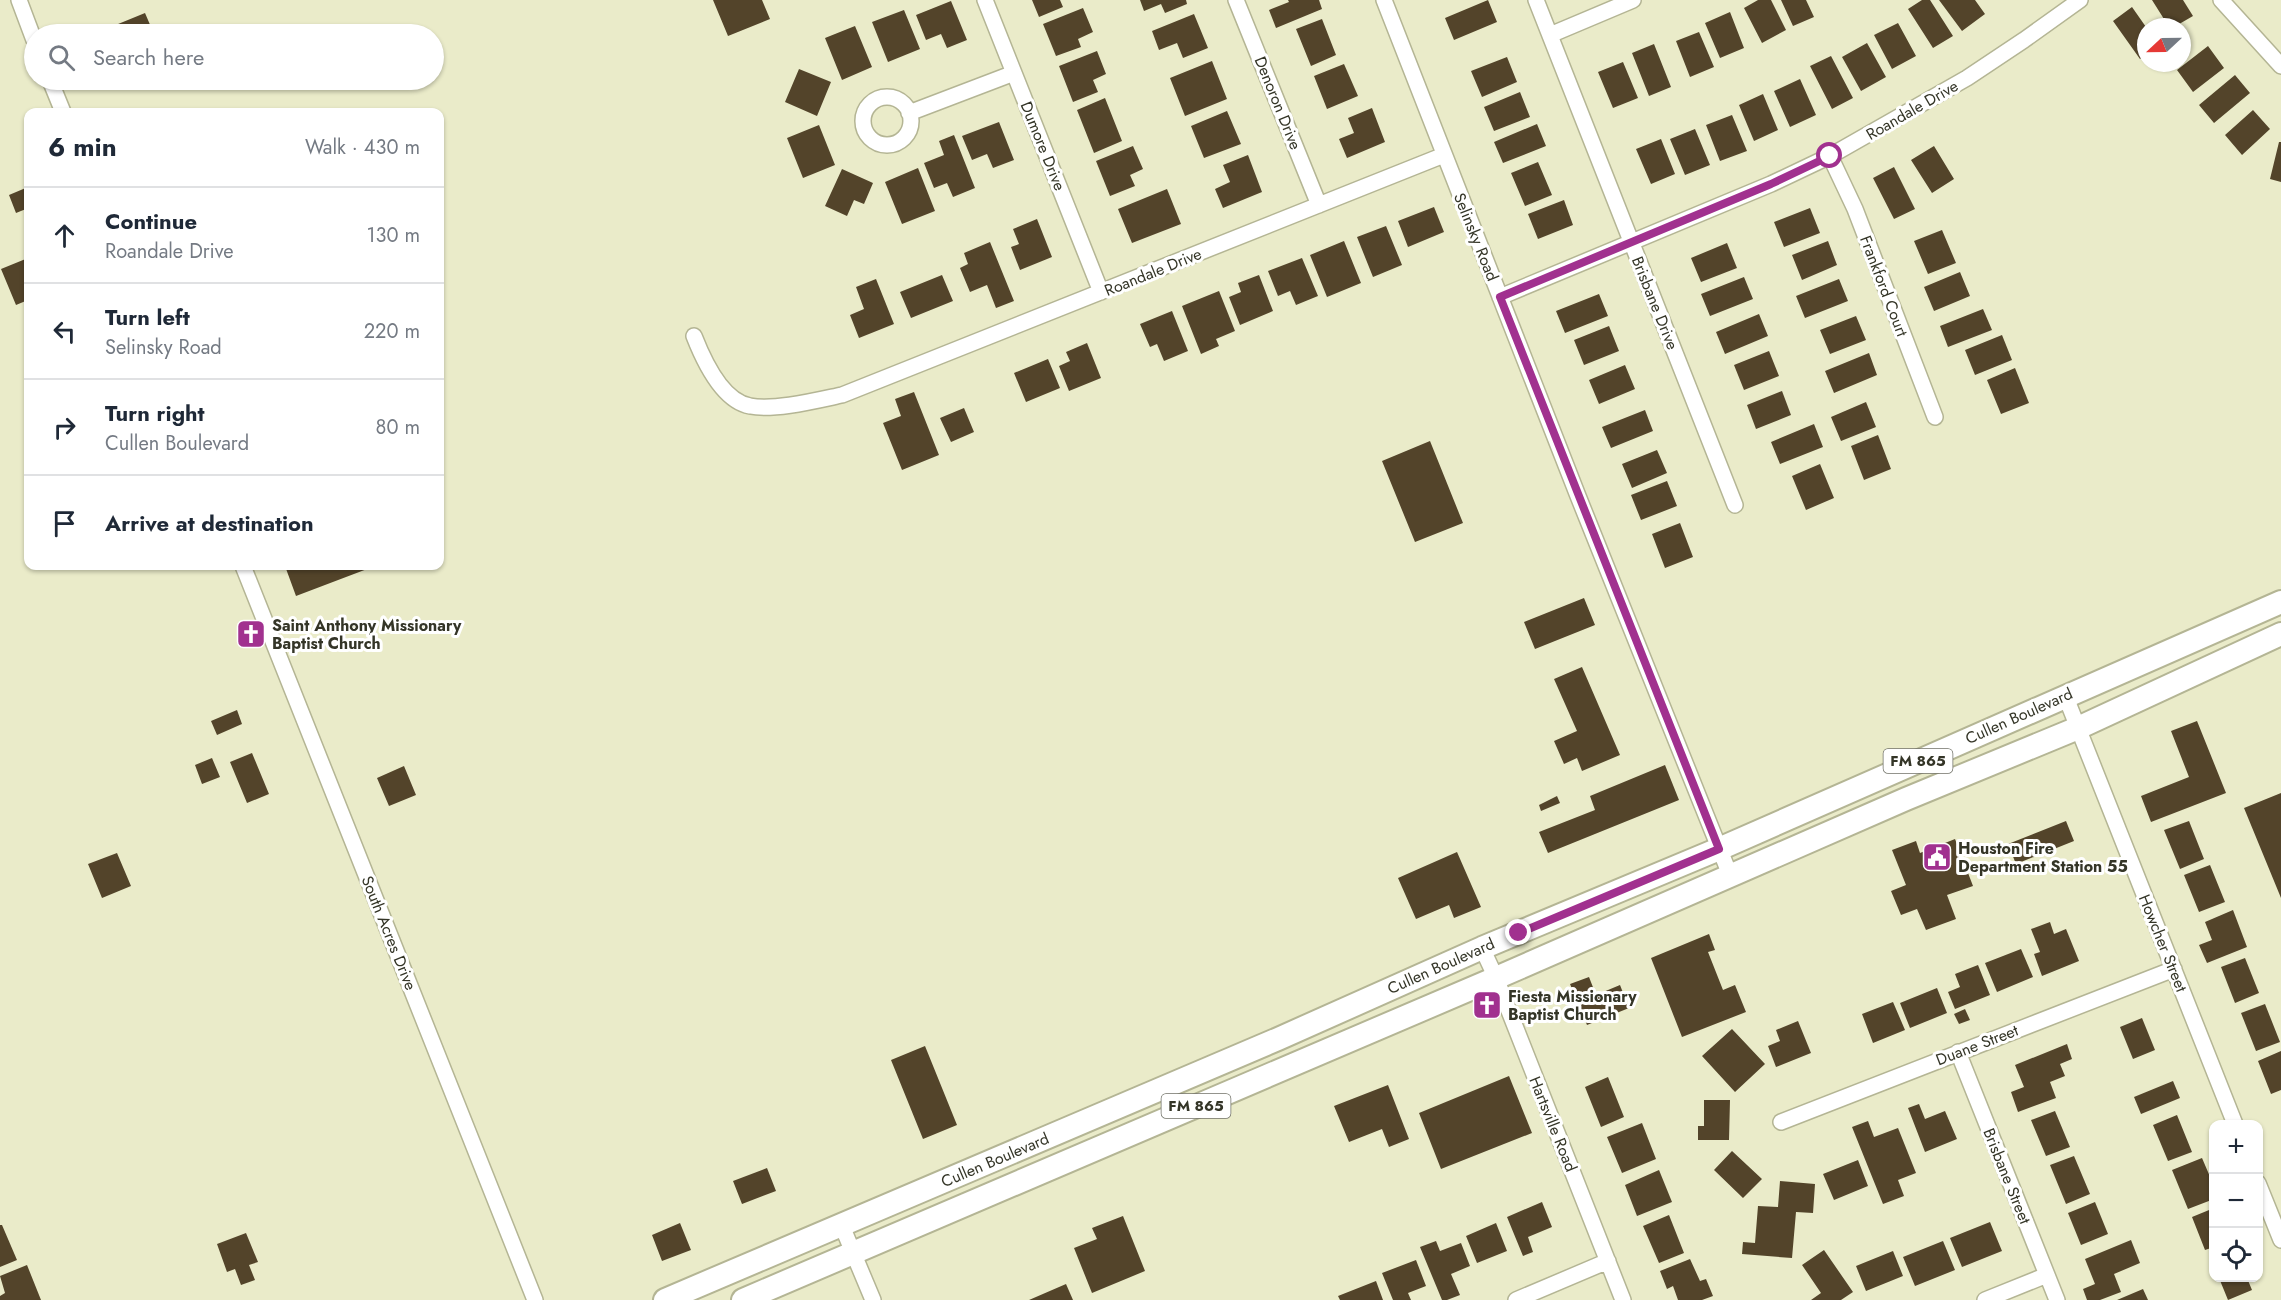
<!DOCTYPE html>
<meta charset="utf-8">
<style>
body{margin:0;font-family:Jost,sans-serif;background:#f6f6f7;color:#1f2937}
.controls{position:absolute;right:18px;bottom:18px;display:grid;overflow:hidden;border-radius:12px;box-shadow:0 2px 4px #0004}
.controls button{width:54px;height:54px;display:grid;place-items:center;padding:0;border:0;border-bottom:2px solid #e0e1e3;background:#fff;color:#1f2937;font:30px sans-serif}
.compass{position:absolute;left:2137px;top:18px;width:54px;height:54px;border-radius:50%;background:#fff;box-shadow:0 2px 4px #0004;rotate:248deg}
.stop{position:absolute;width:18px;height:18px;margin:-14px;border:4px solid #a1318f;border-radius:50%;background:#fff}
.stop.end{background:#a1318f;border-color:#fff;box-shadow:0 2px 6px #0008}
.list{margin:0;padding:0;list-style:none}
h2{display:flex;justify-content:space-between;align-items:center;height:78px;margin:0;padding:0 24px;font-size:26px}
h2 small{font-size:20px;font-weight:400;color:#747a83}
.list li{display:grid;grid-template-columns:39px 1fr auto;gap:18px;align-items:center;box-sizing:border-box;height:96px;padding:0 24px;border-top:2px solid #e0e1e3}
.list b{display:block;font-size:22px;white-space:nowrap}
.list p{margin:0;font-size:20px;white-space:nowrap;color:#747a83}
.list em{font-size:20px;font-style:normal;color:#747a83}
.icon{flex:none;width:33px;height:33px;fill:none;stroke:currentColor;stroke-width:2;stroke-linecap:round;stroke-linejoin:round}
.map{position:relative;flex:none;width:2281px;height:1300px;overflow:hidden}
.search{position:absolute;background:#fff;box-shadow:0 2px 4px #0004;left:24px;top:24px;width:420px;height:66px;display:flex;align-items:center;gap:15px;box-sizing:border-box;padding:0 21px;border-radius:33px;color:#747a83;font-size:22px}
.panel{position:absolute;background:#fff;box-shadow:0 2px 4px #0004;left:24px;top:108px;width:420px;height:462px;border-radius:12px}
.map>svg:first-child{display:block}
</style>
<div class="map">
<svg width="2281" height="1300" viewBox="0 0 2281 1300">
<rect width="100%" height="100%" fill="#eaebc9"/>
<!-- building -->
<path fill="#53442a" d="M713,0h49l8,19 -42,17z
M1032,0h28l3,7 -24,10z
M1140,0h46l1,4 -22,9 -4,-9 -17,7z
M1288,0h31l3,9 -46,19 -7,-18 20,-8z
M1488,0l9,22 -43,18 -9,-22z
M1758,0h13l15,30 -24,13 -18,-35z
M1781,0h25l8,17 -21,9z
M1922,0h8l23,36 -20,12 -25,-39z
M1939,0h36l10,14 -23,17z
M2152,0h31l10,16 -19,11h-5z
M951,1l16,39 -20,8 -6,-14 -15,6 -10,-25z
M2132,7l14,20v28l-6,4 -27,-38z
M1083,8l10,24 -15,7 3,8 -25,9 -13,-32z
M904,10l16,39 -32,13 -16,-40z
M1730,12l14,36 -24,10 -15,-35z
M145,13l9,21h-51l-2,-3z
M1194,14l14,34 -25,10 -6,-15 -18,7 -7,-19z
M1322,19l14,36 -25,11 -15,-37z
M1898,23l18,33 -24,13 -18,-34z
M855,26l17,41 -30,13 -17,-42z
M1699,32l15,35 -24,10 -14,-36z
M1867,43l19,34 -25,14 -19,-34z
M1654,44l17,43 -22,9 -17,-43z
M2208,46l16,22 -31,24 -16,-22z
M1097,51l9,23 -13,6 5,12 -25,10 -14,-36z
M1831,56l22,42 -21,11 -22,-43z
M1507,57l10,25 -35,15 -11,-26z
M1212,61l15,38 -42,17 -15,-38z
M1623,62l15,36 -25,10 -15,-36z
M1344,64l14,32 -31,13 -13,-33z
M799,69l32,13 -14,34 -32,-14z
M2235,75l15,18 -36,30 -15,-18z
M1800,79l16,36 -26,12 -16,-36z
M1520,92l10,25 -36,14 -10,-24z
M1763,94l15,36 -24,11 -15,-36z
M1105,98l17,43 -28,12 -17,-43z
M1372,108l13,34 -38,16 -8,-19 15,-6 -6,-15z
M2253,110l17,19 -28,26 -17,-20z
M1227,111l14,33 -37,14 -13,-32z
M1732,115l15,36 -27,10 -14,-36z
M999,122l15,38 -21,8 -6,-14 -15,6 -10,-24z
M1537,124l9,22 -43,17 -9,-21z
M819,125l16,40 -32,13 -16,-40z
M1695,129l15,36 -25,10 -15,-36z
M954,135l21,53 -22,9 -6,-14 -13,5 -10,-25 20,-8 -5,-14z
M1661,139l14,35 -24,10 -15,-35z
M2279,142h2v40l-11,-3z
M1133,146l10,23 -13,6 5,11 -25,10 -14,-35z
M1934,146l20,33 -22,14 -21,-33z
M1248,155l14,37 -39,16 -8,-19 15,-7 -7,-17z
M1538,162l14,33 -27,11 -14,-33z
M1894,167l21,42 -21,10 -21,-41z
M918,168l17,43 -33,13 -17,-42z
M842,169l31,14 -9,21 -10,-4 -7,16 -22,-10z
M28,187v27l-2,-5 -10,4 -7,-18z
M1167,189l14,35 -49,19 -14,-34z
M1564,200l9,25 -35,14 -10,-25z
M1434,207l10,25 -36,15 -10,-26z
M1810,208l10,25 -36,14 -10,-25z
M1037,219l15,38 -32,13 -9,-23 8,-3 -6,-15z
M1386,226l16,39 -29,12 -16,-40z
M1942,230l14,33 -28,11 -14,-33z
M1344,241l17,42 -34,14 -17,-42z
M1828,241l9,24 -35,15 -10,-25z
M990,242l24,59 -18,7 -9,-23 -17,7 -10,-24 8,-4 -4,-11z
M1727,243l10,25 -36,14 -10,-24z
M28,258v42l-12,5 -15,-36z
M1302,258l16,38 -22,9 -6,-14 -12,5 -10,-25z
M1960,272l10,24 -36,15 -10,-24z
M942,275l11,26 -42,17 -11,-26z
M1259,275l14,36 -33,14 -11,-28 12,-5 -3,-9z
M1744,277l9,22 -43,17 -9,-22z
M876,279l18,45 -35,14 -9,-23 14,-6 -8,-22z
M1839,279l9,22 -43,17 -9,-22z
M1219,291l16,40 -19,8 3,7 -18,8 -19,-48z
M1599,294l9,22 -43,17 -9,-22z
M1983,309l9,21 -44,17 -8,-21z
M1172,311l16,40 -24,10 -7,-17 -7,3 -10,-23z
M1759,314l9,22 -43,18 -9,-22z
M1856,316l10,24 -36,14 -10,-24z
M1609,326l10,25 -35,14 -10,-25z
M2002,335l10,25 -37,15 -10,-25z
M1087,343l14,35 -32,13 -10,-25 11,-5 -4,-9z
M1769,351l10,25 -35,14 -10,-25z
M1869,353l8,22 -43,18 -9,-22z
M1048,359l12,29 -34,14 -12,-29z
M1625,365l10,24 -36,15 -10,-24z
M2015,368l14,35 -28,11 -14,-34z
M1782,391l9,24 -35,14 -9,-24z
M914,392l25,63 -37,15 -19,-47 18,-7 -6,-17z
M1866,402l10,25 -35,14 -10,-24z
M964,408l10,24 -23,10 -11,-24z
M1645,410l8,21 -42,17 -9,-21z
M1814,424l9,23 -43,17 -9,-22z
M1878,435l13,34 -27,11 -13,-34z
M1430,441l33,82 -48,19 -33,-81z
M1657,450l10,23 -35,15 -10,-24z
M1820,464l14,34 -28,12 -14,-34z
M1667,481l10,25 -36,14 -10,-25z
M1680,523l13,34 -28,11 -13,-34z
M285,566h90l-79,30z
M1584,598l11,27 -60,24 -11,-27z
M1582,667l38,88 -38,16 -5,-13 -13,6 -10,-23 23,-10 -23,-52z
M237,710l5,14 -25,11 -6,-14z
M2197,721l29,72 -75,29 -10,-26 48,-19 -18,-46z
M252,753l17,41 -22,9 -17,-41z
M212,758l8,19 -18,7 -7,-19z
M1665,765l14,35 -131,53 -9,-21 56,-22 -5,-14z
M404,766l12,29 -27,11 -12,-28z
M2281,793v105l-37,-90z
M1557,796l3,7 -19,8 -2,-6z
M2066,821l8,20 -58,23 -8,-20z
M2189,821l15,38 -24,10 -16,-39z
M1955,839l18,47 -26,9 9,24 -30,11 -9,-21 -16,6 -10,-24 15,-6 -14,-35 24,-9 4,12z
M1457,852l24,55 -27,11 -5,-13 -33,14 -18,-41z
M117,853l14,33 -29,12 -14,-34z
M2210,865l15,37 -26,10 -15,-37z
M2233,910l14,37 -40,16 -8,-18 13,-5 -7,-18z
M2050,922l4,12 12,-5 13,32 -37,15 -8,-22 6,-2 -9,-23z
M1709,934l6,16 -7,2 15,38 12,-5 11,27 -64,25 -31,-79z
M2021,949l12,28 -36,15 -12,-29z
M2245,958l14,35 -24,10 -14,-36z
M1978,965l12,30 -35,14 -7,-17 12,-5 -5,-13z
M1589,977l7,18 24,-10 9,23 -42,17 -17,-41z
M1937,988l10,25 -37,15 -10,-25z
M1893,1002l12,28 -32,13 -11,-29z
M2265,1004l15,38 -24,9 -15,-38z
M1965,1009l5,11 -11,4 -5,-10z
M2142,1018l13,32 -22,9 -13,-32z
M1798,1021l13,32 -35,14 -8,-21 12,-5 -4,-11z
M1732,1029l33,35 -30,28 -33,-36z
M2067,1044l5,15 -12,5 5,12 -15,6 6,16 -38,14 -7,-20 13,-5 -9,-22z
M925,1046l32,79 -34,14 -32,-79z
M2281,1051v39l-10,4 -13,-33z
M1509,1076l23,57 -91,36 -22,-56z
M1608,1077l16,40 -23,10 -16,-40z
M2173,1081l7,17 -39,16 -7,-17z
M1388,1085l21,54 -20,8 -7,-18 -33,13 -15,-36z
M1704,1100h26l-1,40h-31v-14h6z
M1919,1104l6,15 20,-8 12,28 -32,13 -17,-44z
M2055,1111l15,36 -24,9 -15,-36z
M2177,1115l15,37 -24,9 -15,-36z
M1868,1121l6,16 24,-9 18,45 -18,7 6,16 -21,8 -31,-77z
M1642,1123l14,36 -34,14 -15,-36z
M1732,1151l30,28 -19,19 -29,-28z
M2074,1156l16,38 -24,10 -16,-39z
M2202,1158l12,28v13l-26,10 -16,-39z
M1858,1160l10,26 -34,14 -11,-26z
M767,1168l9,23 -34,13 -9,-23z
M1659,1170l13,32 -35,14 -12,-31z
M1780,1181l35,3 -2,29 -17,-1 -4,46 -50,-4 1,-12 12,1 3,-37 20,1z
M1542,1202l10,25 -24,10 5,15 -10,4 -16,-39z
M2095,1202l13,32 -27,11 -13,-32z
M2214,1208v39l-9,3 -13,-33z
M1669,1215l15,38 -25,10 -16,-37z
M1123,1216l22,55 -53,22 -18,-45 23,-9 -5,-11z
M1990,1222l12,29 -40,16 -12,-29z
M680,1223l11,27 -29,11 -10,-26z
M1496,1223l11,28 -30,12 -11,-27z
M0,1225h2l15,35 -17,7z
M246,1233l12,29 -9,3 6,15 -14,5 -6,-16 -8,3 -10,-28z
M2131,1240l9,23 -26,11 7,18 -21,8h-13l-4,-11 12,-5 -10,-25z
M1436,1241l4,10 21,-8 9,23 -19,8 9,21 -13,5h-5l-22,-53z
M1943,1241l12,29 -40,16 -12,-29z
M1824,1250l29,42 -12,8h-30l10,-7 -19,-28z
M1893,1251l10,25 -37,15 -10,-25z
M1690,1259l10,22 6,-2 7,17 -11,4h-24l-5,-14 -6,3 -7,-18z
M1416,1260l10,26 -18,7 3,7h-18l-11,-27z
M27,1265l14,35h-41v-4l5,-3 -5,-17z
M2219,1278h28l5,12 -24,10z
M1376,1281l7,19h-43l-2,-4z
M1066,1284l7,16h-44z
M2143,1289l5,11h-31z"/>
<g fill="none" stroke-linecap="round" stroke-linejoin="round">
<!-- street casing -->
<g stroke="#b4b594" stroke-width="18">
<path id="street" d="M19,0l15,40
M985,0l116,292
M1236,0l83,205
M1384,0l194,496 152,379
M1536,0l199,505
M2221,0l60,66
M1550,35l83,-35
M50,80l13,32
M863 121a24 24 0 1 1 48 0a24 24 0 1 1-48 0Z
M909,113l105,-40
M1830,156l25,53 80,208
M1500,297l271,-113 59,-28 137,-78 57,-38 56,-40
M694,336c9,23 28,65 56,70 24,5 68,-6 92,-11l602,-240
M243,566l292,734
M2065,695l170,429
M1482,948l14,30 127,322
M1958,1052l99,248
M1781,1122l393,-153
M2258,1183l23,57
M842,1226l31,74
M1516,1300l92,-39
M1985,1300l62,-25"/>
</g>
<!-- primary casing -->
<g stroke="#b4b594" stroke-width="26">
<path id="primary" d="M665,1300l613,-261 204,-91 237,-99 562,-247
M743,1300l753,-322 410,-179 172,-71 203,-94"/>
</g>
<!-- street -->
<use href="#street" stroke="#fff" stroke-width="15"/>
<!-- primary -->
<use href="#primary" stroke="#fff" stroke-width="22"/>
</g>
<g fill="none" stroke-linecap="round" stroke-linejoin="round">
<!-- route -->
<path stroke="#a1318f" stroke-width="8" d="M1519,933l200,-84 -219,-552 271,-113 59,-28"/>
</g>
<!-- icons -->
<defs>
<g id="church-square" transform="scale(1.5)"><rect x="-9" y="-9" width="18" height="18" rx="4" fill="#a1318f" stroke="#fff"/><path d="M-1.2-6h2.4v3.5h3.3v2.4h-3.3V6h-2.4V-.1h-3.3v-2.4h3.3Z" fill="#fff"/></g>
<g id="civic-square" transform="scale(1.5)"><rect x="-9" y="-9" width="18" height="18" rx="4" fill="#a1318f" stroke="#fff"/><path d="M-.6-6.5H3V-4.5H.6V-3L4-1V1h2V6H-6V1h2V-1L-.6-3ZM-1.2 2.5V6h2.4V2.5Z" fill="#fff"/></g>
</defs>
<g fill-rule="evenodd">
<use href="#church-square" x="251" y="634"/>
<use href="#civic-square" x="1937" y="857"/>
<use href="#church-square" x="1487" y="1005"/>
</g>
<g text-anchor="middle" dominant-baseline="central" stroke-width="6" stroke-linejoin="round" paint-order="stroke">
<!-- shield labels -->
<g fill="#fff" stroke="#717268" stroke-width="1.5">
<rect x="1883.5" y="749" width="69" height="24" rx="4.5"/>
<rect x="1161.5" y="1094" width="69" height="24" rx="4.5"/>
</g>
<g font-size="15" font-weight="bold" fill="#343527">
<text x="1918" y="761">FM 865</text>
<text x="1196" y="1106">FM 865</text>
</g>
<!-- street labels -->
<g font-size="16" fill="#343527" stroke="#fff">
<text transform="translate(1278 103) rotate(68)">Denoron Drive</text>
<text transform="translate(1912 110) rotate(-30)">Roandale Drive</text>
<text transform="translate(1043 146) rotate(68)">Dumore Drive</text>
<text transform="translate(1476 237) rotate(68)">Selinsky Road</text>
<text transform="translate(1153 272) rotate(-22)">Roandale Drive</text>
<text transform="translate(1884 286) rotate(69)">Frankford Court</text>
<text transform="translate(1655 303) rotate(68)">Brisbane Drive</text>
<text transform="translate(2019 716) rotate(-24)">Cullen Boulevard</text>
<text transform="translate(389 933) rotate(68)">South Acres Drive</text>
<text transform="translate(2163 943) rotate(68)">Howcher Street</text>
<text transform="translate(1441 966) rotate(-24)">Cullen Boulevard</text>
<text transform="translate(1977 1045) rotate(-21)">Duane Street</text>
<text transform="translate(1553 1124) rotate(68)">Hartsville Road</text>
<text transform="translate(995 1160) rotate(-23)">Cullen Boulevard</text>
<text transform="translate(2007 1176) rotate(68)">Brisbane Street</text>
</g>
<!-- poi labels -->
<g font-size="16" font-weight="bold" fill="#343527" stroke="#fff" text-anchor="start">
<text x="272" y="625">Saint Anthony Missionary<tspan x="272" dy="18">Baptist Church</tspan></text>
<text x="1958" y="848">Houston Fire<tspan x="1958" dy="18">Department Station 55</tspan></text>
<text x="1508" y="996">Fiesta Missionary<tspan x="1508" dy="18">Baptist Church</tspan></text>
</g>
</g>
</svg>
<div class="controls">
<button>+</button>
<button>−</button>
<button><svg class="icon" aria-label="locate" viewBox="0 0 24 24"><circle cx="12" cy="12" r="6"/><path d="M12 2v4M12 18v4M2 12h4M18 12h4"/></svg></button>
</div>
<svg class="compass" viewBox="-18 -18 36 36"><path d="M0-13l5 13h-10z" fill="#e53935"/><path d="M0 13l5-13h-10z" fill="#747a83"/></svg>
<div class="stop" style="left:1830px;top:156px"></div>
<div class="stop end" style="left:1519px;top:933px"></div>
<div class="search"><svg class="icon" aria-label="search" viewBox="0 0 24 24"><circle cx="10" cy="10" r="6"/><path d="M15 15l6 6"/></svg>Search here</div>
<section class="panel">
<h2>6 min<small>Walk · 430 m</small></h2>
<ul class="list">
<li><svg class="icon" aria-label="ahead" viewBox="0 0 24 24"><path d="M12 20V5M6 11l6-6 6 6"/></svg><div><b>Continue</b><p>Roandale Drive</p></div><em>130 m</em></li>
<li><svg class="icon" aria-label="left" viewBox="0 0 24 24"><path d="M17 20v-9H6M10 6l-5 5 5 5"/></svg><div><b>Turn left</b><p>Selinsky Road</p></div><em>220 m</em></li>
<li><svg class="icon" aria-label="right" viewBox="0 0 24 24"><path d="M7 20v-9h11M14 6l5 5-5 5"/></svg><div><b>Turn right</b><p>Cullen Boulevard</p></div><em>80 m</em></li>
<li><svg class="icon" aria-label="arrive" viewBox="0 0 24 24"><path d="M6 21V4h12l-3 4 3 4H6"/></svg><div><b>Arrive at destination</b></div></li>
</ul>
</section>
</div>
